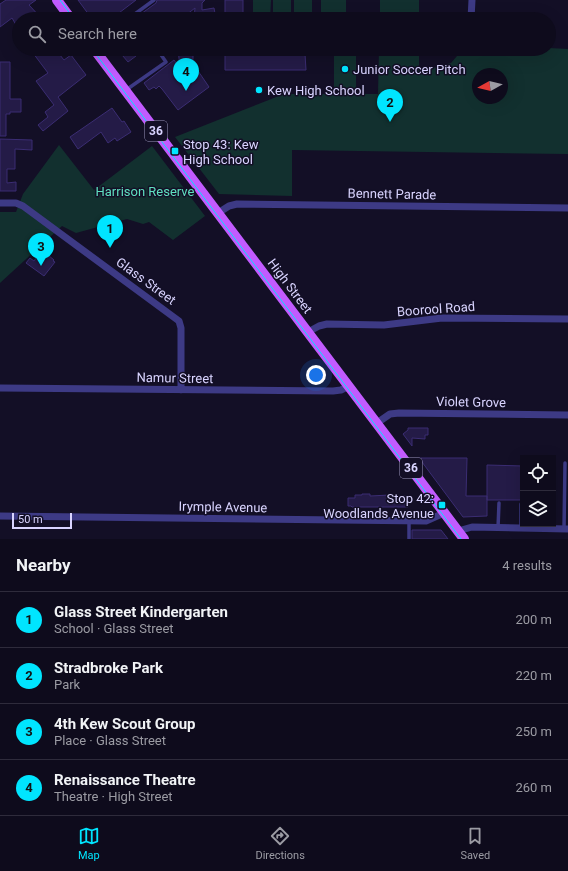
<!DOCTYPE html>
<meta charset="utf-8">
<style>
body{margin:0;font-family:Roboto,sans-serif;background:#171425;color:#f1f3f6}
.controls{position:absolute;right:12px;bottom:12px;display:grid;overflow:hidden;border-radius:0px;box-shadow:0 4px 16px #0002}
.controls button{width:36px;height:36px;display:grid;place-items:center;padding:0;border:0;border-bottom:1px solid #2e2b3b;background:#0e0b1c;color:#f1f3f6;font:20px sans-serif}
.compass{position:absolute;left:472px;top:68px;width:36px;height:36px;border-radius:50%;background:#0e0b1c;box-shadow:0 4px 16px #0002;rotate:262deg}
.scale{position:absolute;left:12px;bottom:10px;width:60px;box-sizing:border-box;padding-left:4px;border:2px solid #d9d4ff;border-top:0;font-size:11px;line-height:14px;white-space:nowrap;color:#d9d4ff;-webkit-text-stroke:3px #130f26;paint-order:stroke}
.you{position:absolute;left:316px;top:375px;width:14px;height:14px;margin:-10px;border:3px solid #fff;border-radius:50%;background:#1a73e8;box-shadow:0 0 0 6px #1a73e833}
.badge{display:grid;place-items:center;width:26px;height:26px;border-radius:50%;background:#00e5ff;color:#111;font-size:13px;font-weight:700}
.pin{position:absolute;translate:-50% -33px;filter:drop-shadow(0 1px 2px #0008)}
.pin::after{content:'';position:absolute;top:21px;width:14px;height:12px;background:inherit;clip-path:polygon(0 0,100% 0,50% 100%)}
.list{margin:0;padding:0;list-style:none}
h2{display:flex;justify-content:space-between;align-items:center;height:52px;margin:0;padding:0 16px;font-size:17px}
h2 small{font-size:13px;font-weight:400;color:#9b9ba3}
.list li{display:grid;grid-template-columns:26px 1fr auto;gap:12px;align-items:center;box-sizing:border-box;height:56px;padding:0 16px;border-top:1px solid #2e2b3b}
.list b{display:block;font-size:15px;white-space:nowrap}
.list p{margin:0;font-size:13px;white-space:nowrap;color:#9b9ba3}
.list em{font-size:13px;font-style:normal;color:#9b9ba3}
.icon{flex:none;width:22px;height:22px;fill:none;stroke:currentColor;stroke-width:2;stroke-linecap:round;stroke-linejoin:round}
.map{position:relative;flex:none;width:568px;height:539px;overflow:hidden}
.search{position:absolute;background:#0e0b1c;box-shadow:0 4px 16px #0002;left:12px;right:12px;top:12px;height:44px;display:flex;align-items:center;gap:10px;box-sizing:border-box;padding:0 14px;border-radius:22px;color:#9b9ba3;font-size:15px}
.sheet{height:276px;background:#0e0b1c}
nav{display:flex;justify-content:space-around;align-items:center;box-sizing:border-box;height:56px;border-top:1px solid #2e2b3b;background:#0e0b1c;font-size:11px;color:#9b9ba3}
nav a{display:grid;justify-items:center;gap:2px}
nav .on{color:#00e5ff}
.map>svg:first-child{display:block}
</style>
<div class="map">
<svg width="568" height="539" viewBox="0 0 568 539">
<rect width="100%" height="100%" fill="#130f26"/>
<!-- green -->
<path fill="#12302f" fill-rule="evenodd" d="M253,0h18l-1,19h-17z
M273,0h18v19h-18z
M294,0h18v19h-18z
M321,0h25v19h-25z
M380,0h39v19h-39z
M549,48l19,1v105l-276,-4v46l-73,-2 -44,-57 109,-43h94l1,-45h40v23l32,-9 12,-14zM478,74h24v24h-24z
M334,49h22v40h-22z
M59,145l35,45 58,-44 53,70 -32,24 -24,-18 -6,2 -16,-5 -51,14 -14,-7 -62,57v-71h16l7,-18z"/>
<!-- building -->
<path fill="#241b47" stroke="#3b2d73" d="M6,0h30l-7,5 13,14h-23v11l-7,-12 -12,9v-23z
M78,0h58l-25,19h-19z
M157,0h48l-3,3v7l12,-2 2,11h-22l1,-11 -14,11h-47l22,-16z
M225,0h18v19h-18z
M30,49h25l9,11 7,-5 15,20 -28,22 10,14 -25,20 -5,-6 10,-8 -3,-5 9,-7 -18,-24 12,-8z
M117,49h18l1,7 -8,6z
M178,49h15v10l-1,3 17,25 -31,23 -16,-21 -3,-3 -3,3 -2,-2 -5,3 -5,-7 30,-23 6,8z
M225,49h69l2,6 9,-1 1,16h-81z
M0,62h10v37h11v13h-11v2h-4v22h-6z
M112,108l10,14 2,-1 7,11 -14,9 -2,-3 -7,5 -7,-11 -23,17 -8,-12z
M0,139l32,1v10l-17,-1v20h-8v14l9,-1v9h-16z
M40,252l7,5 1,-2 6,5 -1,1 2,1 -11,14 -18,-13 4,-5 4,3z
M408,428h20v7h-3v4l-13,-1v8l-9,-12 5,-4z
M419,458h48l-1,38h21v20l-24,1z
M487,465l36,1v34h-36z
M362,494h8v2l20,-1v1h18v11h-56l-1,-1h-3v-8h7v-3h7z
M412,530h29l7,9h-36z"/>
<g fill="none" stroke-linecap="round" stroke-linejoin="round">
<!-- service -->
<path stroke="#3d3a85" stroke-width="3.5" d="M128,19l26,-19
M126,90l40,-28 -9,-13
M409,521v18
M498,528l1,-25
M521,528v-24
M564,529l1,-66"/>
<!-- minor -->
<path stroke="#3d3a85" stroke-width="7" d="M471,19l1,-19
M0,203h16l7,3 156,115 2,7v62
M218,213l11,-7 8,-2 331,4
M308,332l11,-6 8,-2 57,1 58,-7 126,1
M0,388l333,3 8,-1 8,-4
M377,423l13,-9 9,-1 169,2
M0,516l426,5 18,-8
M458,531l14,-4 96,2"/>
<!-- primary -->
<path stroke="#c25bff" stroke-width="10" d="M57,0l14,19
M94,49l370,490"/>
<!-- tram -->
<path stroke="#00e5ff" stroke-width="1" d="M60,0l14,19
M92,49l369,490"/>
</g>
<!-- markers -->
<g fill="#00e5ff" stroke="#130f26" stroke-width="1.5">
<circle cx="345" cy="69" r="4"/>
<circle cx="259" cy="90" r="4"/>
<rect x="171" y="147" width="8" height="8" rx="2"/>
<rect x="438" y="501" width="8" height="8" rx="2"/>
</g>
<g text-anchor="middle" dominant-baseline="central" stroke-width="3" stroke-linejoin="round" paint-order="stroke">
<!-- shield labels -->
<g fill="#130f26" stroke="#9e99be" stroke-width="1">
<rect x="145" y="121" width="22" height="20" rx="3"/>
<rect x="400" y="458" width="22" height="20" rx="3"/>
</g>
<g font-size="12" font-weight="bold" fill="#d9d4ff">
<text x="156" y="131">36</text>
<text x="411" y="468">36</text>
</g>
<!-- poi labels -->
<g font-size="13" fill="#d9d4ff" stroke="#130f26" text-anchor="start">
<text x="353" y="69">Junior Soccer Pitch</text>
<text x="267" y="90">Kew High School</text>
<text x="183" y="144">Stop 43: Kew<tspan x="183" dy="15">High School</tspan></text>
<text x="434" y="498" text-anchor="end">Stop 42:<tspan x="434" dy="15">Woodlands Avenue</tspan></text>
</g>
<!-- park labels -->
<g font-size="13" fill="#5fe0c0" stroke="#130f26">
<text x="145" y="191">Harrison Reserve</text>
</g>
<!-- street labels -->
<g font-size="13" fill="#d9d4ff" stroke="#130f26">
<text transform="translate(392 194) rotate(1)">Bennett Parade</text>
<text transform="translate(146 281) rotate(36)">Glass Street</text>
<text transform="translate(290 286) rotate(53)">High Street</text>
<text transform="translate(436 309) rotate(-4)">Boorool Road</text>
<text transform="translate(175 378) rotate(1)">Namur Street</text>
<text transform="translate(471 402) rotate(1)">Violet Grove</text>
<text transform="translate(223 507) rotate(1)">Irymple Avenue</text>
</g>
</g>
</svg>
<div class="controls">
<button><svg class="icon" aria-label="locate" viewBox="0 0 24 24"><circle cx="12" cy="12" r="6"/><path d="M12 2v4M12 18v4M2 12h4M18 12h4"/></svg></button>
<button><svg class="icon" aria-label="layers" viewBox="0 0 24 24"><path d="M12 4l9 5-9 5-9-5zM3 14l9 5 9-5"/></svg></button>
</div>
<svg class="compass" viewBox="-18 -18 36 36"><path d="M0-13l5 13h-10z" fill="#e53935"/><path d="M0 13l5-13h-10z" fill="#9b9ba3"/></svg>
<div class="scale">50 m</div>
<div class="you"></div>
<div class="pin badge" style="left:110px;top:248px">1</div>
<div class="pin badge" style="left:390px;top:122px">2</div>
<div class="pin badge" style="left:41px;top:266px">3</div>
<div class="pin badge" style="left:186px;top:91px">4</div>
<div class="search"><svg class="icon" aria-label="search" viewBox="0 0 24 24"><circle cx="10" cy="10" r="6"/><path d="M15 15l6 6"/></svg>Search here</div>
</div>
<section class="sheet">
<h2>Nearby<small>4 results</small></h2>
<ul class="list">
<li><span class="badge">1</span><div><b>Glass Street Kindergarten</b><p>School · Glass Street</p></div><em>200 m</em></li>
<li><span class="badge">2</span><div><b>Stradbroke Park</b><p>Park</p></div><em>220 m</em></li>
<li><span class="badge">3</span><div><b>4th Kew Scout Group</b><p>Place · Glass Street</p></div><em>250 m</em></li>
<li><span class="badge">4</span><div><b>Renaissance Theatre</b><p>Theatre · High Street</p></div><em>260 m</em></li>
</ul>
</section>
<nav>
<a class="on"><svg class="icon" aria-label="map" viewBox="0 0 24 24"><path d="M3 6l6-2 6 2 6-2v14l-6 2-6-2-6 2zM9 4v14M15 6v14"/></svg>Map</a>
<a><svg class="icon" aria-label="directions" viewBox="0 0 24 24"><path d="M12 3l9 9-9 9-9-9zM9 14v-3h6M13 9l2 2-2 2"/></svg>Directions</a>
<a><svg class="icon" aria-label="saved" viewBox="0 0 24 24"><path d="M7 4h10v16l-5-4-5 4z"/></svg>Saved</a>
</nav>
